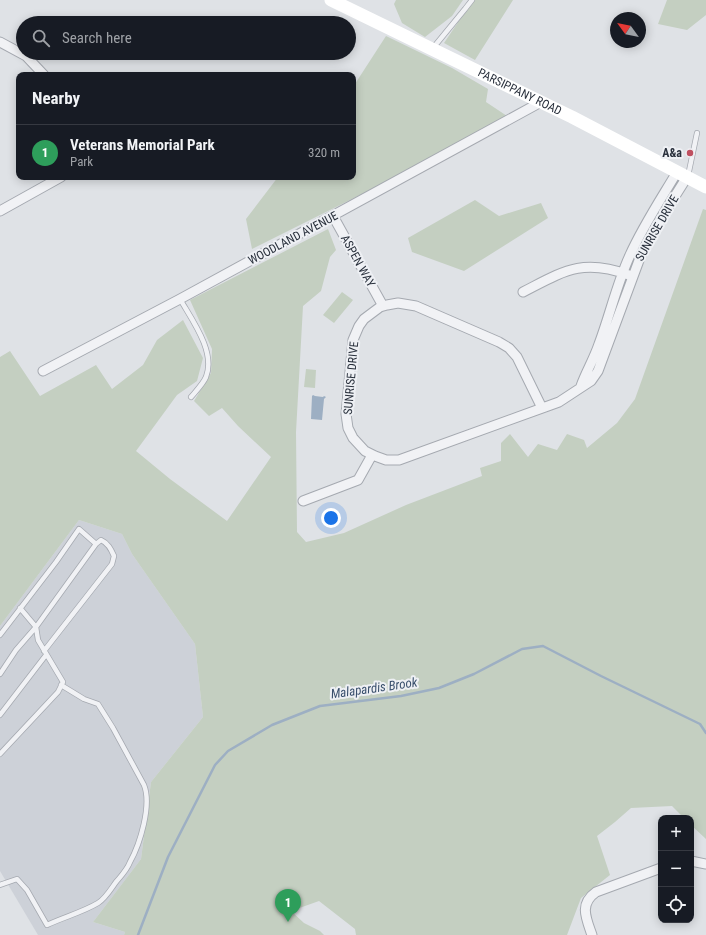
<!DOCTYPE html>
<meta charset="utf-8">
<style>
body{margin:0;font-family:"Roboto Condensed",sans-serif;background:#242831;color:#f1f3f6}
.controls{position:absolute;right:12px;bottom:12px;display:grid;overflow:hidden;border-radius:8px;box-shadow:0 2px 10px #0003}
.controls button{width:36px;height:36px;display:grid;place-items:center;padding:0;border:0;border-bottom:1px solid #363941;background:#171b24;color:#f1f3f6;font:20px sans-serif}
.compass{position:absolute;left:610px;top:12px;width:36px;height:36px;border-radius:50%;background:#171b24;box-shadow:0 2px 10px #0003;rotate:303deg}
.you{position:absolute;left:331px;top:518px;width:14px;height:14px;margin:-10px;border:3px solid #fff;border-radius:50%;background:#1a73e8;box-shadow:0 0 0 6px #1a73e833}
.badge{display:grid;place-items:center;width:26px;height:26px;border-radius:50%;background:#bf5060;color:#fff;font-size:13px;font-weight:700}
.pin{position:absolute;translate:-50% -33px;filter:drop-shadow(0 1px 2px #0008)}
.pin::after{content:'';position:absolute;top:21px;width:14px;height:12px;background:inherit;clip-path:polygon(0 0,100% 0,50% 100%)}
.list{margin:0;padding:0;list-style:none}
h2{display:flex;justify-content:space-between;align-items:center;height:52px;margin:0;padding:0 16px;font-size:17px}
h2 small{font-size:13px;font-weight:400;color:#9ea1a6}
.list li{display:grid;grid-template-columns:26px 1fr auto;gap:12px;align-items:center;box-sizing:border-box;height:56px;padding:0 16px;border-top:1px solid #363941}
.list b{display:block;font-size:15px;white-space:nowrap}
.list p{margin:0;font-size:13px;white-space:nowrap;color:#9ea1a6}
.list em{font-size:13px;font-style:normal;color:#9ea1a6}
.icon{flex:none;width:22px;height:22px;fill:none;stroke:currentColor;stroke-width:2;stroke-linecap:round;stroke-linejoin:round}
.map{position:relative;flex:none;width:706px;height:935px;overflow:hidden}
.search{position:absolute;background:#171b24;box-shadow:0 2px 10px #0003;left:16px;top:16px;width:340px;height:44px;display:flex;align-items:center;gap:10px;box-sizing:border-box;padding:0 14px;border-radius:22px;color:#9ea1a6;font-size:15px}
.panel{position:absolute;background:#171b24;box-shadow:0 2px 10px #0003;left:16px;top:72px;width:340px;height:108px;border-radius:8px}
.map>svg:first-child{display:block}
</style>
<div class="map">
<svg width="706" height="935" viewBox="0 0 706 935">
<rect width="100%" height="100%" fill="#dfe2e6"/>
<!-- built -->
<path fill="#cdd1d8" d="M79,520l43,14 10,20 63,90 8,73 -52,65 -10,77 -48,63 32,10 -1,3h-86l-38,-64v-245z"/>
<!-- green -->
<path fill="#c4cfc1" d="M396,0h67l-11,16 -27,21 -23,-14 -8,-19z
M473,0h40l-38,60 -31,-17z
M667,0h39v15l-19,15 -29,-6z
M386,36l66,32 36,21 -2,13 21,14 -77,44 -178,89 -6,-30 32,-42h75v-90z
M475,200l24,16 42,-13 7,15 -84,53 -52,-19 -4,-14z
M703,209l3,1v629l-15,-14v-7h-7l-12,-12 -41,2 -16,14 -18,14 13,39 -29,23 -14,37h-211l-1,-6 -36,-28 -28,10 13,12 16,8 4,4h-200l1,-3 -32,-10 48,-63 10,-77 52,-65 -8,-73 -63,-90 -10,-20 -43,-14 -79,106v-269l10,-6 30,45 56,-31 16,24 31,-24 14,-25 26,-20 20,38 -6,23 -20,14 -41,56 34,28 57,42 44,-64 -33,-31 -16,-18 -13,8 -15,-15 17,-28 1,-24 -22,-49 138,-71 8,21 -6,7 -9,34 -18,15 -7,126 1,100 9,10 38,-9 62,-28 76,-29 -2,-8 21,-7v-18l9,-9 18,23 10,-13 19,6 10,-16 17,6 3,8 30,-25 18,-24z
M342,292l11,8 -19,23 -11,-8z
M306,369l10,1 -1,18 -11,-1z"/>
<!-- water -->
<path fill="#9dafc3" d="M313,395l2,1 8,1 1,-1 2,1 -2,2 -2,21 -11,-1 1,-23z"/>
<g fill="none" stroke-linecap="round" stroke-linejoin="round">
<!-- stream -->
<path stroke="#9dafc3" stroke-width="2.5" d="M138,935l30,-78 47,-92 13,-14 44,-26 48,-19 81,-10 38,-8 35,-14 48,-25 21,-3 58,30 99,48 6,9"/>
<!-- lane casing -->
<g stroke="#a5a9b0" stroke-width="6">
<path id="lane" d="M433,48l32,-39 7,-9
M688,176l9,-43
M180,299c12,21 36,53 26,78 -3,7 -10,14 -15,20
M0,635l56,-73 23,-33 17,15
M0,674l16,-24 20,-23 60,-83 5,-4c7,3 10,9 13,16l-2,8 -68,87
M0,715l46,-60
M0,754l58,-62 5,-10 -25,-42 -2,-13 -16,-19
M0,885l17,-6 10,11 20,35c17,-8 36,-13 51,-22 7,-4 13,-14 18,-21 5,-6 11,-12 14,-20 10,-18 22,-57 14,-77l-31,-57 -15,-24 -14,-5 -23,-14"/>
</g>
<!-- street casing -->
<g stroke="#a5a9b0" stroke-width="11">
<path id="street" d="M0,42l26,14 18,19
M0,211l61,-34
M333,216l50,90
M523,292c41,-21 59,-34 106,-17
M43,371l137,-72 361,-197
M581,386c5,-14 13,-27 18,-42 11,-29 18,-61 31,-89 13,-29 31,-56 47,-83
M542,408l-25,-51 -8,-9 -10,-6 -83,-36 -18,-3 -11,2 -7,2 -16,12 -5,7 -6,14 -7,74 2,14 5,10 12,13 10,5 11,4h13l160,-58 32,-21 7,-10 43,-116 14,-27 32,-51
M303,501l55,-21 14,-25
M691,861l15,3
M592,935c-6,-17 -13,-31 4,-43l65,-24"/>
</g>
<!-- lane -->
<use href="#lane" stroke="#f1f2f5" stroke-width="4.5"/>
<!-- street -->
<use href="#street" stroke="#f1f2f5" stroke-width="9"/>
<!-- secondary -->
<path stroke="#fff" stroke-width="13" id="s1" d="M331,0l241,117 134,70"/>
</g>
<!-- markers -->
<circle fill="#bf5060" stroke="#eef0f4" stroke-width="1.5" cx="690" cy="153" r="4"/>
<g text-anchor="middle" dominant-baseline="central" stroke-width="4" stroke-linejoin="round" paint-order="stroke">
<!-- street labels -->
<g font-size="12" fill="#29303c" stroke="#eef0f4">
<text stroke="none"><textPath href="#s1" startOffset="210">PARSIPPANY ROAD</textPath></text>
<text transform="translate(657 228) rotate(-60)">SUNRISE DRIVE</text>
<text transform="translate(293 238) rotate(-28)">WOODLAND AVENUE</text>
<text transform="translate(358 261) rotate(61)">ASPEN WAY</text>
<text transform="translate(351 378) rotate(-85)">SUNRISE DRIVE</text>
</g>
<!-- poi labels -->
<g font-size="12" font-weight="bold" fill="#29303c" stroke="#eef0f4" text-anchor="end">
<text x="682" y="153">A&amp;a</text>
</g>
<!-- water labels -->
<g font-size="13" font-style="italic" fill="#384e6b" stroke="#eef0f4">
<text transform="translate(374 688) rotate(-8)">Malapardis Brook</text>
</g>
</g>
</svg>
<div class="controls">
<button>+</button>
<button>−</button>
<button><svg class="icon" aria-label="locate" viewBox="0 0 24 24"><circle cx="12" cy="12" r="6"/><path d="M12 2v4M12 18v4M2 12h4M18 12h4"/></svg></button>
</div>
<svg class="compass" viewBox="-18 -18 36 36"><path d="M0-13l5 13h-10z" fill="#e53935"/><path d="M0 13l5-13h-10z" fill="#9ea1a6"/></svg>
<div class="you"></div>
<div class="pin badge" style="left:288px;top:922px;background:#2e9e5b">1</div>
<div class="search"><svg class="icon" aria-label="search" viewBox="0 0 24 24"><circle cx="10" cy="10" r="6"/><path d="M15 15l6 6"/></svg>Search here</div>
<section class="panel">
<h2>Nearby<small></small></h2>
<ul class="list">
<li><span class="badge" style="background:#2e9e5b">1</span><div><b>Veterans Memorial Park</b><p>Park</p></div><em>320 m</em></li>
</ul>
</section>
</div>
